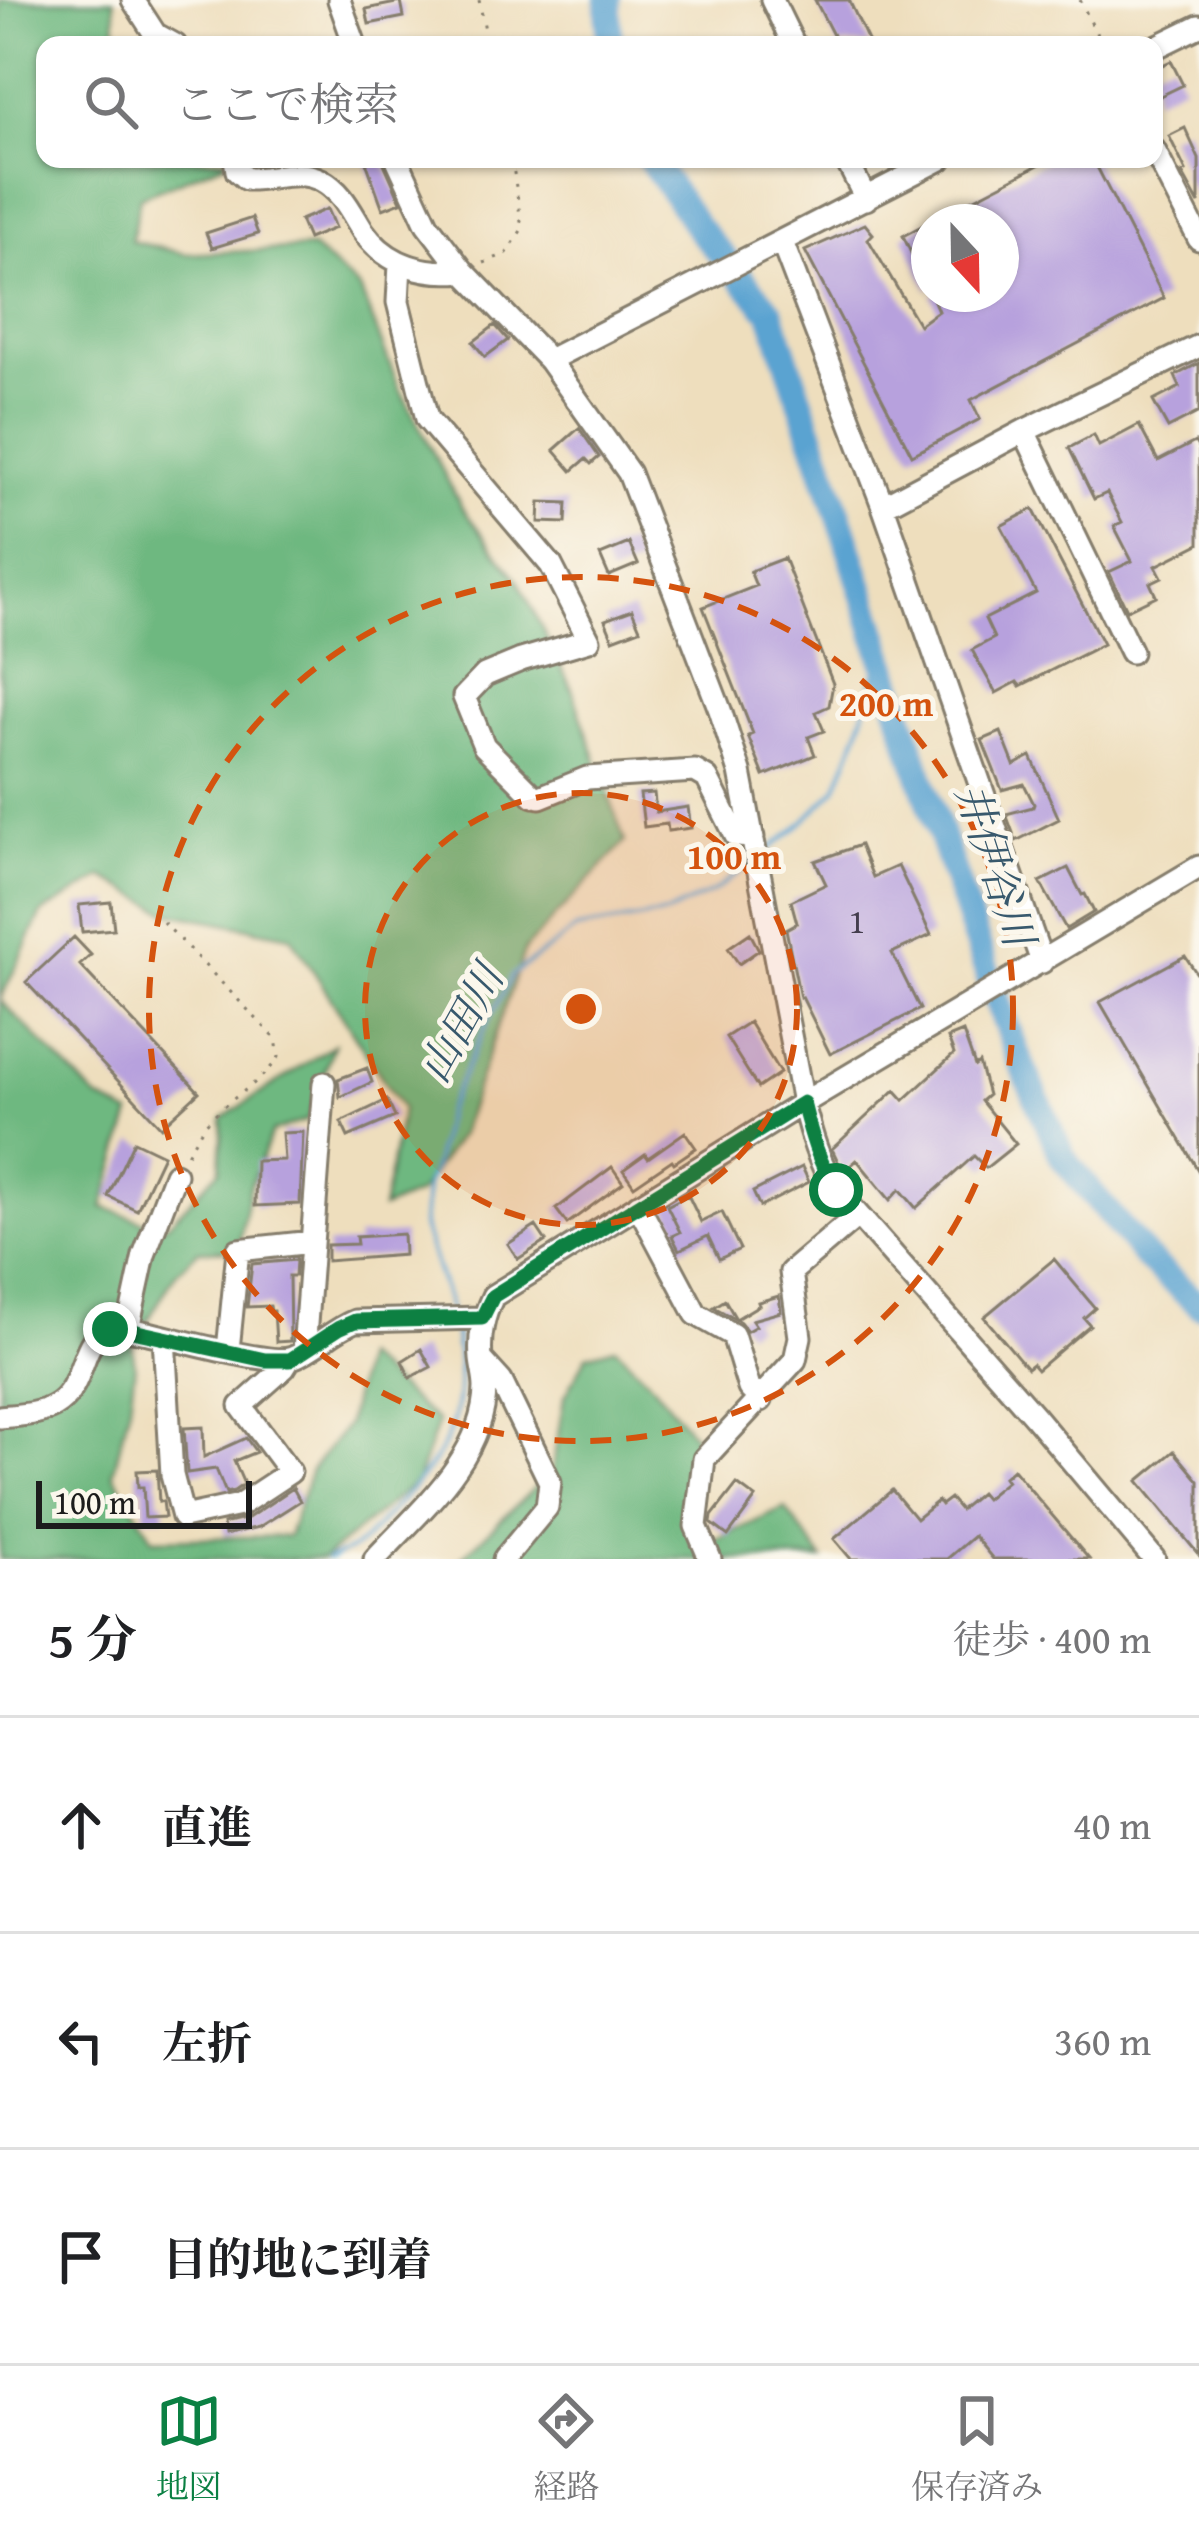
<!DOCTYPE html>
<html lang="ja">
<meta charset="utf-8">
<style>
body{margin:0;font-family:"Gentium Book Plus","Noto Serif JP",serif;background:#f6f6f6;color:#202124}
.compass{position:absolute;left:911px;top:204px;width:108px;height:108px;border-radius:50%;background:#fff;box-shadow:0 3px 9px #0004;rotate:158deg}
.scale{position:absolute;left:36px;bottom:30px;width:216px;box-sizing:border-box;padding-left:12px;border:6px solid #1c1c1c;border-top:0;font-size:33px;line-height:42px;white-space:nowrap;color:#1c1c1c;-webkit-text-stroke:9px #fbf7ec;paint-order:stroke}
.stop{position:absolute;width:36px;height:36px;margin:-27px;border:9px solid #0b8043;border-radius:50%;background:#fff}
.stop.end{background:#0b8043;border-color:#fff;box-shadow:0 3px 12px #0008}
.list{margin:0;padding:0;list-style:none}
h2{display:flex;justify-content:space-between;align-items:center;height:156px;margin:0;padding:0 48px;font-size:51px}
h2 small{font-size:39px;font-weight:400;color:#757577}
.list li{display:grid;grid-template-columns:78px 1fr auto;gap:36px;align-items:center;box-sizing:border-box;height:216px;padding:0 48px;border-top:3px solid #e0e0e0}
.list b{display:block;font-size:45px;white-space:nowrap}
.list em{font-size:39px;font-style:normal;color:#757577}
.icon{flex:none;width:66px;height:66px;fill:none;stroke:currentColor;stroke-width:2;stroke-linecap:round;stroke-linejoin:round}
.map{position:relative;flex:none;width:1199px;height:1559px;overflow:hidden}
.search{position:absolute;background:#fff;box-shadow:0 3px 9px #0004;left:36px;right:36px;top:36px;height:132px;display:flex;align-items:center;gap:30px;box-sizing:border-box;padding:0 42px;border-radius:24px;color:#757577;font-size:45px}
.sheet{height:804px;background:#fff}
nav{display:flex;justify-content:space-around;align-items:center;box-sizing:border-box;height:168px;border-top:3px solid #e0e0e0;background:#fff;font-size:33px;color:#757577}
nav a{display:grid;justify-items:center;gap:6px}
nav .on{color:#0b8043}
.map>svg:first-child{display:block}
</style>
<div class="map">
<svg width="1199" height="1559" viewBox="0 0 1199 1559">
<rect width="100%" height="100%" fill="#fbf7ec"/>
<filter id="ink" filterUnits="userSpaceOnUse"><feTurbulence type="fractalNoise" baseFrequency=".00833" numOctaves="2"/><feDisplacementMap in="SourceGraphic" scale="24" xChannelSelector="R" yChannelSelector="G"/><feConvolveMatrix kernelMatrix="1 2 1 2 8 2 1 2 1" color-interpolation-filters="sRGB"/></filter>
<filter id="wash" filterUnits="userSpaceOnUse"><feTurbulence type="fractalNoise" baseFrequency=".004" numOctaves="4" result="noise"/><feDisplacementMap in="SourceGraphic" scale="48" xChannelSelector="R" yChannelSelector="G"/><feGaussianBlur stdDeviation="2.7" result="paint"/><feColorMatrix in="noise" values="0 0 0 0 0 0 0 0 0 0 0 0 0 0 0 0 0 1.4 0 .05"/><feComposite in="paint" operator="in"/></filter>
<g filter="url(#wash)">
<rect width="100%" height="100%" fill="#eedebd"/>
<!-- forest -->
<path fill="#6eb880" stroke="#456a4e" stroke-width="3" d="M0,0h114l3,45h-72v114h181v3l-86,35 -9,44 55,13 126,-6 48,41 39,98 63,121 56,72 54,109 53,153 -100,107 -65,185 -41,59 -37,16 20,-100 -111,-173 -124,-24 -64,-35 -61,36 -42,87 97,98 34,17 -28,92 56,20 9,-3 52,-55 3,-51 111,-73 -26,75 -36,12 -23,57 -11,61 -40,1 -22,22 -44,74 3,18 -5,40 -17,68 40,66 135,-3 23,-66 36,-45 15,-68 76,65 -21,59 -94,78h-323z
M615,1347l37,37 41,51 4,113 88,-40 38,51h-363l92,-88 12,-73 23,-43z"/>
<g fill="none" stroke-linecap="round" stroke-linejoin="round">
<!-- stream -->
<path stroke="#5aa3d1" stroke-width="4.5" d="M764,853l33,-25 39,-39 23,-58 22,-80
M450,1309l-27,-83 3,-40 8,-21 12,-54 39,-84 27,-52 64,-46 90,-15 50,-24 34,-26
M328,1559c8,-3 19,-6 26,-11 14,-9 27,-27 39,-39 61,-62 74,-97 61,-183"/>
<!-- river -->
<path stroke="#5aa3d1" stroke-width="27" d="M608,0l2,45
M650,159l48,69 73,84 73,219 69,222 75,222 29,79 46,104 82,99 54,48"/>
</g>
<g id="blocks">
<!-- building -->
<path fill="#b7a1dd" d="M815,0h34l21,45h-32z
M401,2l3,15 -35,7 -3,-15z
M1171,61l12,24 -29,14v-30z
M1185,128l14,31v45l-17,-31 4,-2 -17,-35z
M365,159h17l19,43 -18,7z
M1050,159h43l71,139 -193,102 9,19 -68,36 -107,-204 60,-27 8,10 -5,5 51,86 19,-14 -7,-17h70v-72h-72z
M327,209l8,19 -27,11 -8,-19z
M252,218l6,16 -46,14 -6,-15z
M929,222v69l-26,-55z
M495,325l13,15 -23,17 -12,-15z
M1199,363v49l-31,16 -15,-27 27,-14 -5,-11z
M1139,425l19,36 37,-19 4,7v95l-43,22 6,11 -12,6 6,13 -29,14 -18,-38 23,-11 -18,-35 8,-4 -15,-29 -13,6 -25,-51 25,-13 5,11z
M579,428l20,29 -8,7 -5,-5 -14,12 -18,-21z
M540,502l27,1 -1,20 -27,-1z
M1033,509l70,135 -83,42 -3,-4 -21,11 -24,-43 22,-12 -9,-19 51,-26 -35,-67z
M629,543l9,21 -29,12 -9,-21z
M784,558l49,126 -4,22 -13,6 8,19 -16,6 7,18 -51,21 -16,-40 5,-2 -50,-127 53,-21 -6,-15z
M632,610l8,19 -27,10 -8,-19z
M1001,732l13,33 17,-9 28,63 -43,22 -10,-27 27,-7 1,-3 -10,-20 -22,6 -20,-50z
M654,793l2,19 32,-5 3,21 -23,3 -1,-7 -23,3 -4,-33z
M860,845l13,32 25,-11 33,69 -39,18 28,56 -90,45 -28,-57 -2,1 -14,-69 11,-6 -6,-22 35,-17 -11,-23z
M1068,868l14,27 3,-1 9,18 -28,17 -26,-47z
M111,902l3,27 -32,3 -3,-27z
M750,933l9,17 -20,14 -11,-16z
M74,937l17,18 -11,10 119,127 -38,35 -135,-145z
M1185,956l14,21v195l-99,-170z
M749,1022l31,51 -22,15 -32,-51z
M963,1032l12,34 4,-3 9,32 -7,6 35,43 -30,24 -12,-12 -58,52 -16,-19 -10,11 -33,-40 -14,12 -11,-23 63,-59 9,10 50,-46 -6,-16z
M367,1068l5,14 -32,15 -2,-18z
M387,1100l8,17 -47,20 -7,-15z
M303,1132l-3,72 -45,2 1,-45 28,-1 -2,-27z
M685,1132l11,16 -22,15 -2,-3 -38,26 -11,-16 22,-16 3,4z
M134,1141l29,14 -26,55 -29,-14z
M612,1167l11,16 -56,41 -11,-15z
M802,1167l7,15 -49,25 -7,-15z
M688,1195l13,27 21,-10 18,37 -21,10 -11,-23 -29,14 -7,-14 8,-4 -13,-26z
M536,1226l10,15 -28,18 -10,-15z
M403,1234l1,21 -77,6v-16l30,-1 -1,-7z
M1054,1259l41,49 -11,10 6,7 -53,45 -5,-6 -5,4 -43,-51z
M296,1260l-1,16h-6l1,65 -14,1 -2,-31h-3l-1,-5 -23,1 5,-43z
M779,1296l2,16 -29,8 4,6 -9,5 -7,-9 -26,-15 11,-7 11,19 23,-14 -1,-3z
M421,1349l10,18 -21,11 -8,-17z
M203,1427l1,30 42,-19 10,14 -22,9 10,23 -10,7 -8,2 -10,-24 -29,4 -3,-45z
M1174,1451l25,30v74l-61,-74z
M1013,1469l76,90h-96l-19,-23 -27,23h-96l-17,-20 58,-49 24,29 22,-18 3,4 9,-7 10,12 20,-17 5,6 22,-18 -3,-4z
M157,1470l2,32 4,-1 2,16 -20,1 -2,-31h-5l-1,-16z
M737,1484l19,14 -28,38 -17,-13 1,-7z
M293,1488l7,13 -41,26 -34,8 -2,-11 25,-6z"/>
</g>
</g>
<g filter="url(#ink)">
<use href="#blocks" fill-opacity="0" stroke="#857d6c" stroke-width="3"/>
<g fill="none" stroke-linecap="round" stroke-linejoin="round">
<!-- minor casing -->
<g stroke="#857d6c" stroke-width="27">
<path id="minor" d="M133,0l22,34 20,11
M339,0l16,45
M772,0l22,45
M1154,48l45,-22
M1154,150l45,89
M235,159l2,12 9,8c25,1 52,-11 75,1 21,11 30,32 42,51 24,34 61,44 100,40
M397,159l30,65 36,47 86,89 80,113 91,237 20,62 63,331c8,32 16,60 33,87l199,227 119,142
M846,159l20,40
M782,242l101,264 159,456
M400,264l-2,38 29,117 124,146 38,75 -68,20 -36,15 -21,22 20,49 50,50 6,1 47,-19 108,-7 12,7 29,58 17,1
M549,360l392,-201
M1024,431l107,221
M883,506l141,-75 175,-85
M638,1205l58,109 37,21 16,53 12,12
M128,1329l16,-74 31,-81
M164,1337l8,138 11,42 57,-12 50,-33 -49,-66 43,-38 5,-8
M228,1350l10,-100 74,-8
M304,1351l20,-268
M481,1359l20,22 49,101 -3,25 -43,52
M0,1417c17,-2 38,-2 54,-11 34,-19 24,-71 57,-77 12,-2 25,2 37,4 27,6 123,33 144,25 22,-8 40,-28 63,-37l127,-3
M375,1559c44,-48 109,-101 110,-171 0,-10 -3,-19 -4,-29 -2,-24 2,-42 12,-63l310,-193 396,-236
M710,1559l-14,-33 8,-67 91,-99 5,-23 -9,-65 67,-57"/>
</g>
<!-- path -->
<path stroke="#857d6c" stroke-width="3" stroke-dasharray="3 9" stroke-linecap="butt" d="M479,0l9,45
M1080,0l22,45
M484,263l23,-10 15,-24 -10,-70
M163,922l113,117 3,18c-17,25 -44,38 -66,59 -12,11 -19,27 -28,41"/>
<!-- minor -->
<use href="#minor" stroke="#fff" stroke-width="21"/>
</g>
</g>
<g fill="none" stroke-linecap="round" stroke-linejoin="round" filter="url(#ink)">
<!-- route -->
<path stroke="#0b8043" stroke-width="15" d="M110,1329l18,1 137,30h25l49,-32 16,-7 127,-3 11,-22 310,-193c8,32 16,60 33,87"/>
</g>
<!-- distance rings -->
<circle cx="581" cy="1009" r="216" fill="#d4530e" fill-opacity=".12"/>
<g fill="none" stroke="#d4530e" stroke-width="6" stroke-dasharray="21 15">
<circle cx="581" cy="1009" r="216"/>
<circle cx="581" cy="1009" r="432"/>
</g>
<g text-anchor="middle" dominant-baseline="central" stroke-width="10" stroke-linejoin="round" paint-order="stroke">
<!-- number labels -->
<g font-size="33" fill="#433d4c">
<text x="857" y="921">1</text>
</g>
<!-- water labels -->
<g font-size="42" font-style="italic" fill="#38596d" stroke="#fbf7ec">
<text transform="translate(996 864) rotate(72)">井伊谷川</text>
<text transform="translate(460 1023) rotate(-61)">山田川</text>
</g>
</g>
<circle cx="581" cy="1009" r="18" fill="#d4530e" stroke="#fbf7ec" stroke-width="6"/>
<g font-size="36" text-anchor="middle" font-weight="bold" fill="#d4530e" stroke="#fbf7ec" stroke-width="10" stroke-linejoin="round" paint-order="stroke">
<text x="886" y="716">200 m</text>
<text x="734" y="869">100 m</text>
</g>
</svg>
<svg class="compass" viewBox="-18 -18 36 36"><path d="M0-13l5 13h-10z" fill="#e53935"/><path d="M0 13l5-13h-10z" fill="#757577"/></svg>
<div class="scale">100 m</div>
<div class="stop" style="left:836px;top:1190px"></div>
<div class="stop end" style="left:110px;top:1329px"></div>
<div class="search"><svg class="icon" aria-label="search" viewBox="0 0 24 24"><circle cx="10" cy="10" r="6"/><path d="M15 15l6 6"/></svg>ここで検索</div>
</div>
<section class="sheet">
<h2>5 分<small>徒歩 · 400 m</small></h2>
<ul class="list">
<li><svg class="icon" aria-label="ahead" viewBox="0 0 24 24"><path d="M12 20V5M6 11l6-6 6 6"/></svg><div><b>直進</b></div><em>40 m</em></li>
<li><svg class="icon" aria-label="left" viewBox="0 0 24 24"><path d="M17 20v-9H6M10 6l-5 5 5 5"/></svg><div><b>左折</b></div><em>360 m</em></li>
<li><svg class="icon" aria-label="arrive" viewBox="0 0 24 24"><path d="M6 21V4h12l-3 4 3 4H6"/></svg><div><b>目的地に到着</b></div></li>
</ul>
</section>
<nav>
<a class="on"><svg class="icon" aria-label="map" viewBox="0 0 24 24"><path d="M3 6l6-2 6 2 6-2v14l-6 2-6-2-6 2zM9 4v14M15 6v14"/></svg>地図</a>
<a><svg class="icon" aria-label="directions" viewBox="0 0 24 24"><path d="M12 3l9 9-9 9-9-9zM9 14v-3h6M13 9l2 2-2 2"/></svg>経路</a>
<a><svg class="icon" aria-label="saved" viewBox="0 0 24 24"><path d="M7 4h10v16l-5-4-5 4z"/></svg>保存済み</a>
</nav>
